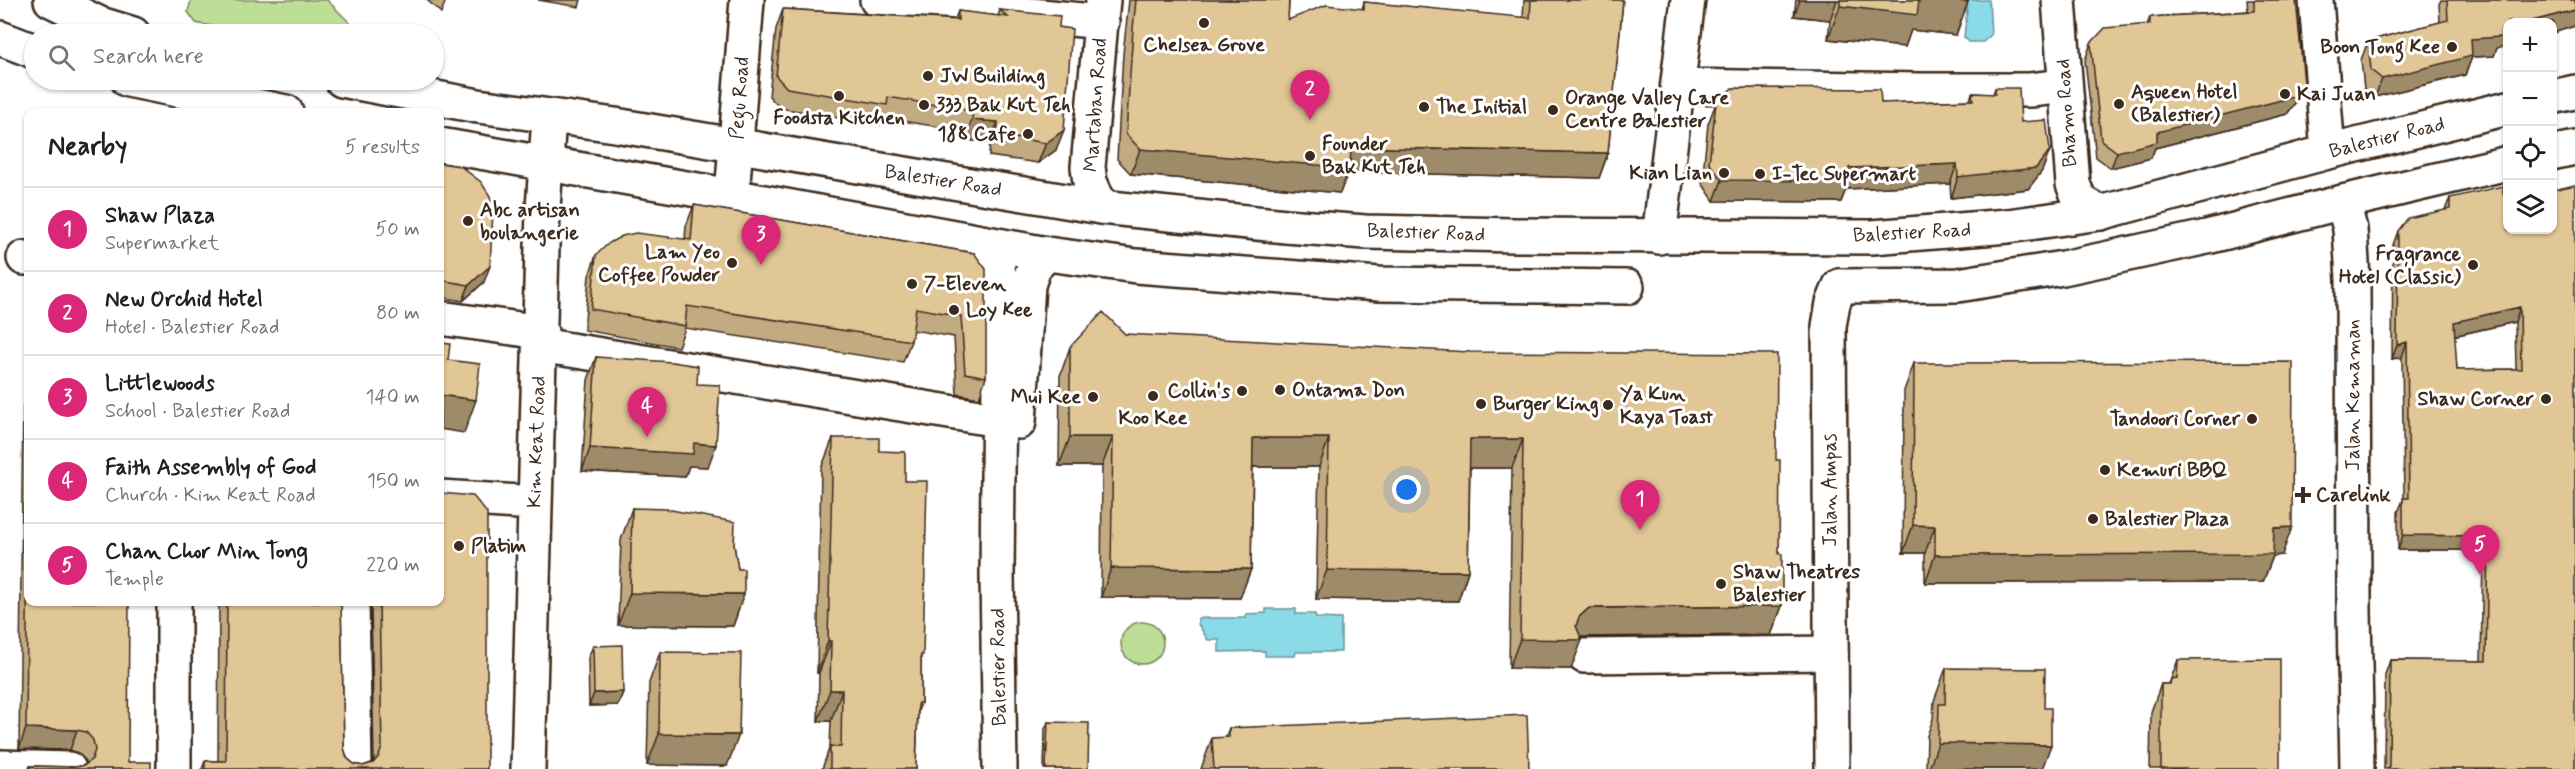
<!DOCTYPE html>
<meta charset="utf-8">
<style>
body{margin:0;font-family:Mynerve,sans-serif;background:#f2f2f2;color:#202124}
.controls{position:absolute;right:18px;top:18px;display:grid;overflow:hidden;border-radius:12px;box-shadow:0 2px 4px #0004}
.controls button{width:54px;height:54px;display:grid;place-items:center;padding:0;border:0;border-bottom:2px solid #e0e0e0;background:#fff;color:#202124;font:30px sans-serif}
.you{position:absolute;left:1407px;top:490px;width:21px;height:21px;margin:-15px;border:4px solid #fff;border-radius:50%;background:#1a73e8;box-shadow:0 0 0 9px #1a73e833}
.badge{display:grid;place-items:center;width:39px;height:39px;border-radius:50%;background:#db2777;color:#fff;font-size:20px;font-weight:700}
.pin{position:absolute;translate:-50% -50px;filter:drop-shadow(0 2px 3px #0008)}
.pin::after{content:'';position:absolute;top:32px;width:21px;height:18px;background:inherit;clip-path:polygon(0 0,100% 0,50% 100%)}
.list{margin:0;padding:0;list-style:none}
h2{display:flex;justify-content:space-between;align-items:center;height:78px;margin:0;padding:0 24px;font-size:26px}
h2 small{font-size:20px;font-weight:400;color:#757577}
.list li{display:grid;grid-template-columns:39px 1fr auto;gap:18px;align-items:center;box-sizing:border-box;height:84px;padding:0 24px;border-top:2px solid #e0e0e0}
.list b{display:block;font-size:22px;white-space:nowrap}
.list p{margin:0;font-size:20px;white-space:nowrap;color:#757577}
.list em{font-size:20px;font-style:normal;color:#757577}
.icon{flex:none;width:33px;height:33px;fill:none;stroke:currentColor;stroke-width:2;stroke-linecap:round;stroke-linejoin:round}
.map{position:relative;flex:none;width:2575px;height:769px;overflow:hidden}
.search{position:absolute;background:#fff;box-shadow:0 2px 4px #0004;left:24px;top:24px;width:420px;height:66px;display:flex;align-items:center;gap:15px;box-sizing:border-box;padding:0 21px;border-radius:33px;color:#757577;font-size:22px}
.panel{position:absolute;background:#fff;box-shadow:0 2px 4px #0004;left:24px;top:108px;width:420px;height:498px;border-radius:12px}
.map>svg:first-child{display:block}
</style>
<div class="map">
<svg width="2575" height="769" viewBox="0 0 2575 769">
<rect width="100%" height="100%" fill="#fff"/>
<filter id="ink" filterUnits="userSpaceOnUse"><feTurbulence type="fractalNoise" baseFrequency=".0167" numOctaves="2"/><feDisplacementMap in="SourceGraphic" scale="12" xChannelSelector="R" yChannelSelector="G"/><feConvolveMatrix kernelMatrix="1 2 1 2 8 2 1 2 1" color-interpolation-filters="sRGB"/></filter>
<g filter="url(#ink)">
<!-- green -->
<path fill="#bdde97" stroke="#7c845a" stroke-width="1.5" d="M191,0h136l34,34h-111l-54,-11 -8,-11z
M1121 643a21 21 0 1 1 42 0a21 21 0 1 1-42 0Z"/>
<!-- water -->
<path fill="#8adae7" stroke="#6a9497" stroke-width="1.5" d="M1968,0h21l2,35 -8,7h-14l-5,-5z
M1266,609h30v5h19l1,4 25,1v33h-45l-1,4h-30v-5l-46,1v-12h-11l-10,-16v-6h48v-4l20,-1z"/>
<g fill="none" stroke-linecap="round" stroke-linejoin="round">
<!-- minor casing -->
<g stroke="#3b2a1e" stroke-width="38">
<path id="minor" d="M877,0l225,22
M2059,0l14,184 7,17 20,12
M2316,0l12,152
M1679,86l242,4h109l35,-4
M732,196l15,-196
M2343,202l7,27 3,50 1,331 3,159
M1101,207l-11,-25 -2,-15 15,-167
M1659,237l29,-237
M988,244l8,15 4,20 -3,296 3,194
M24,258h4
M440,318l101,14
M540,345l458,75
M1019,422l9,-137 6,-18 13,-13
M440,497l95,6
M352,602l3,167
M1584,656l247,-3
M0,767l69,2
M174,769v-167
M528,769l15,-560 6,-93
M1832,769l-3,-443 4,-23 7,-17"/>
</g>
<!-- major casing -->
<g stroke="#3b2a1e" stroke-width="38">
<path id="major" d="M51,0l49,24 33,10
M0,38l34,13
M128,80l158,32
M342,80l136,26 137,19 486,82 185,19 79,6 150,3 357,2 136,-11 92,-13 228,-61 180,-44
M2552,97l23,-5
M440,145l292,51 315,58 89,12 243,18 248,3
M2552,153l23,-5
M1840,286l118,-1 105,-17 144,-31 136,-35 165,-39"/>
</g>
<!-- minor -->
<use href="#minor" stroke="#fff" stroke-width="33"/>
<!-- major -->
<use href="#major" stroke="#fff" stroke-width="33"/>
</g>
<!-- wall -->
<path fill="#c2aa81" stroke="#3b2a1e" stroke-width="1.5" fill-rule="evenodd" d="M427,0h19l-5,13z
M538,0h43l-2,7z
M1129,0h160l-1,20 74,-11 2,-7 159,16 1,-18h99l-15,153 -9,25 -251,-6 -8,21 -209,-19 -14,-15 6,-105z
M1796,0h172l-12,35 -45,-5 -6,17 -77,-8 2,-19 -36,-4z
M2247,0h49l2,99 -11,15 -132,34 -4,10 -40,10 -15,-11 -11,-97 6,-17 56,-18 3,-8 98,-6z
M2441,0h134v26l-22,7v-11l-56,26 -3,8 -22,1 -7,18 -90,22 -11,-8 -3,-29 7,-19 72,-19 -1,-18z
M783,9l172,10 3,-8 40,5 2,-6 59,17 -3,123 -18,13 -49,-7 1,-14 -26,-2 2,-9 -83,-13 -3,7 -100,-17 -11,-12 7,-67z
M1995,88l26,34 29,28 -8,21 -14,18 -77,9 -1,-14 -104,5 -5,13 -127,-1 -12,-18 6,-59 8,-21h165l89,-3 2,-7 21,1z
M440,163l44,119 -21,19 -23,-4z
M2503,193l50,37 22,539h-191l1,-94 5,-15 91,1 2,-111h-85v-38l6,-14 -2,-141 -10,2 1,-114 5,-14 47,-21 5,-12zM2515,322l1,47 -59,1 -3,-34z
M694,205l280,48 12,124 -7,21 -22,-4 -3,-57 -41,-7 -2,11 -8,21 -218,-34 -7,19 -94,-17 5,-54 7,-21 89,-16 1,-13z
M1125,334l651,126 3,94 3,52 -11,29 -191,2 -9,32 -62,-1 3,-200h-42l-2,103 -10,30 -142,-2 3,-132h-66l-2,102 -11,29 -139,-1 1,-131h-43l1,-90 10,-29z
M596,357l101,27 11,83 -19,-1 -4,11 -103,-6 6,-91z
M1914,363l368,192 -9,1 -10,26 -338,1v-30h-22l1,-162z
M28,390v212l100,160 23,7h-122l1,-3 46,1 9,-2 1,-1v-3l-8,-8 -8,-3 -51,-1 4,-343z
M833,438l46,13 26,30 16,180v42l-3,8 -2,58h-94l8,-23 1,-25h-13l1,-48h-2l4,-204z
M632,508l102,37 4,24 6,25 -11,32 -115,-1 3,-85z
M219,602h122l3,146 3,10 7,6 9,2 11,-4 -3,-160h69l47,167h-285l3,-8h13z
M593,646l30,46 -5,13 -29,1 -1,-48z
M660,652l67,114 -80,-1 2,-82z
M2178,660l102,109h-130l1,-57 10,-28h8z
M1946,668l96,101h-116l1,-33 6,-17 1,-18z
M1048,722l40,47h-44l1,-40z
M1229,728l300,41h-328l11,-31h13z"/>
<!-- shaded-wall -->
<path fill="#9e8b69" stroke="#3b2a1e" stroke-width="1.5" d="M1800,0h37l-7,20 -36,-4z
M1918,0h32l18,2 -12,33 -45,-5 -6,17 -77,-8 12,-33z
M2575,10v16l-22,7v-11h-25z
M2508,28v17l-11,3 -3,8 -22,1 -7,18 -90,22 7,-18 89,-40z
M2304,83l-6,16 -11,15 -132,34 -4,10 -40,10 6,-16 40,-20z
M972,120l26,2 -8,20 -26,-2z
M1064,130l-8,20 -18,13 8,-20z
M1351,147l257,6 -9,25 -251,-6 -8,21 -209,-19 9,-25z
M2050,150l-8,21 -14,18 -77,9 7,-21z
M1957,164l-7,20 -104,5 -5,13 -127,-1 8,-21 127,-12z
M490,266l-6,16 -21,19 6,-16z
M2520,307l-5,15 -67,15 6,-15z
M2407,342l-5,15 -10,2 5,-14z
M440,395l36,5 -12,33 -24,-4z
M1070,437h43l-11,29h-43z
M1253,438h76l-10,29h-76z
M1470,439h53l-11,29h-53z
M694,443l22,2 -8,22 -19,-1 -4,11 -103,-6 8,-23z
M1913,525l22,1 -10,27h-22z
M2292,527l-10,28 -9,1 -10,26 -338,1 10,-28z
M2403,535l85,1 -5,14h-85z
M1111,568l140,1 -11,29 -139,-1z
M1327,570l141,1 -10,30 -142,-2z
M630,593l114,1 -11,32 -115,-1z
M1782,606l-11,29 -193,2 4,3 -11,29 -62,-1 11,-29 59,-22 10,-9z
M828,641h3l-12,32h-2z
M830,690h12l-11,31h-13z
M623,692l-5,13 -29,1 5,-13z
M26,728l51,2 -7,20 -51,-1z
M659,734l80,1 -12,31 -80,-1z
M1938,743l113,2 -9,24h-113z"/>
<!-- building -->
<path fill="#e1c696" stroke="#3b2a1e" stroke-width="1.5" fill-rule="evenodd" d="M1136,0h153l-1,20 38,-15 38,4v-7l166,16 1,-18h92l-15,153 -257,-6 -1,21 -210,-19 -14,-15 7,-105z
M1840,0h79l-2,15 -77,-9z
M1950,0h18v2z
M2254,0h42l8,83 -11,14 -136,35v10l-40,10 -16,-12 -10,-97 14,-15 45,-4v-7l104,-6z
M2447,0h128v10l-47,12h-20v6l-7,2v7l-30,2 1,17 -90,23 -11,-9 -3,-29 80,-21z
M783,9l175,11v-9l50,6 -8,-7 60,6 -1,11 13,2 -8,101 -18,13 -49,-8 1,-13 -26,-2 1,-9 -85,-14 -1,8 -100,-17 -11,-12z
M1732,88l148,1 1,14 92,-3 -1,-7 23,1v-6h24l2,34 25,-2 4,30 -14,18 -78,9 -1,-13 -108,4v13l-127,-1 -13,-17 7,-60z
M440,163l20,3 21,16 9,14 3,15 -3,55 -21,19 -29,-5z
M2575,185v584h-186l1,-109 96,1 2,-125 -85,-1v-37h6l-2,-156 -10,3 1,-114 10,-13 42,-9v-11l53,-12v7l5,-1v38h45v-40zM2520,307l1,62 -64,1 -3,-48z
M694,205l280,48 12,16v108l-21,-4 -4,-57 -45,-8 -5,33 -224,-35 -2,20 -94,-17 5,-54 13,-12 13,-7 14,-3 55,7z
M1103,312l22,22 345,18 307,2 -1,106h4l-1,94h3v52l-193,2 -10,9 -3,9 6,14 -62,-1 3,-200h-53l-2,132 -141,-1 2,-132h-76l-2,131 -140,-1 2,-131h-43v-90z
M440,343l10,1 -2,16 32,4 -4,36 -36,-5z
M596,357l76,5 26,4 -1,18 23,1 -4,60 -22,-2 -1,11 -103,-6z
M2293,362l-1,165 -18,1 -1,26 -338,1v-29l-22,-1 1,-162z
M833,438h46v13l26,1v29h22l-4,174h-2v48h-3l-2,66h-86v-23l11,1 1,-57h-12l1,-49h-3z
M440,493l33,3 14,17v256h-282v-8h21l1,-159h114l3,146 3,10 7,6 9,2 10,-3 6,-7 3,-9 -3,-145h61z
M632,508l34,1 69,13 -1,23 4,24h6v25l-114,-1z
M28,527v75h101l-1,160h23v7h-121v-3l46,1 9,-2 7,-6 3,-9 -2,-10 -7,-8 -9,-2 -51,-2z
M622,645l1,47 -29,1 -1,-47z
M660,652l81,1 -2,82 -80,-1z
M2280,659v110h-119v-85h9l1,-5 6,-1 1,-18z
M1946,668l99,1 -1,39h7v37l-113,-2 1,-39h6z
M1527,715l2,54h-315l-2,-31 17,-1v-9z
M1048,722l41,1 -1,46h-42z"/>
</g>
<!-- markers -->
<g fill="#3b2a1e" stroke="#fff" stroke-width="2">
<circle cx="1204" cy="23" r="6"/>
<circle cx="2452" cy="47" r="6"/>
<circle cx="928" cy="76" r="6"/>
<circle cx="2285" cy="94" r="6"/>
<circle cx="839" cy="96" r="6"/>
<circle cx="2119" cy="104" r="6"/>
<circle cx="924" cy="105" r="6"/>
<circle cx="1424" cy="107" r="6"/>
<circle cx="1553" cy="110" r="6"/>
<circle cx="1028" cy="134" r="6"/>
<circle cx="1310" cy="156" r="6"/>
<circle cx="1724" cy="173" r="6"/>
<circle cx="1760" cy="174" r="6"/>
<circle cx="468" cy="221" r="6"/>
<circle cx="732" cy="263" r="6"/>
<circle cx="2473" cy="265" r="6"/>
<circle cx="912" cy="284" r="6"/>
<circle cx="954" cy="310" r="6"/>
<circle cx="1280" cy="390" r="6"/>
<circle cx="1242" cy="391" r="6"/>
<circle cx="1153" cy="396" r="6"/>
<circle cx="1093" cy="397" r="6"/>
<circle cx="2546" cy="399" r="6"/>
<circle cx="1481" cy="404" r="6"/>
<circle cx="1608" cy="405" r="6"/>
<circle cx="2252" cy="419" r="6"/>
<circle cx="2105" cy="470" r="6"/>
<path d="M2300 486h6v6h6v6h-6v6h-6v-6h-6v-6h6z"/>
<circle cx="2093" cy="519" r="6"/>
<circle cx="459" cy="546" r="6"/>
<circle cx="1721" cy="584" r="6"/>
</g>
<g text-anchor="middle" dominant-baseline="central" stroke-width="6" stroke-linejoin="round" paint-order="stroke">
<!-- poi labels -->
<g font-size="20" font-weight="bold" fill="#3b2a1e" stroke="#fff" text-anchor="start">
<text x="1204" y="45" text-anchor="middle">Chelsea Grove</text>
<text x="2440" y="47" text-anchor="end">Boon Tong Kee</text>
<text x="940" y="76">JW Building</text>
<text x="2131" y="92">Aqueen Hotel<tspan x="2131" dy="23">(Balestier)</tspan></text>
<text x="2297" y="94">Kai Juan</text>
<text x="1565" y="98">Orange Valley Care<tspan x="1565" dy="23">Centre Balestier</tspan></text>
<text x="936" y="105">333 Bak Kut Teh</text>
<text x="1436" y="107">The Initial</text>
<text x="839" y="118" text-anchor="middle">Foodsta Kitchen</text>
<text x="1016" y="134" text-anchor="end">188 Cafe</text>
<text x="1322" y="144">Founder<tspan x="1322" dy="23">Bak Kut Teh</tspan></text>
<text x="1712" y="173" text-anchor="end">Kian Lian</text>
<text x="1772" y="174">I-Tec Supermart</text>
<text x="480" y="210">Abc artisan<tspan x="480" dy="23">boulangerie</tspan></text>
<text x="720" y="252" text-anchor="end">Lam Yeo<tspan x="720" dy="23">Coffee Powder</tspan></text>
<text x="2461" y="254" text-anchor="end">Fragrance<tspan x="2461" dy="23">Hotel (Classic)</tspan></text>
<text x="924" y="284">7-Eleven</text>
<text x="966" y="310">Loy Kee</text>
<text x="1292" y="390">Ontama Don</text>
<text x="1230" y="391" text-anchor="end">Collin's</text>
<text x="1620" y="394">Ya Kun<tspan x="1620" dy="23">Kaya Toast</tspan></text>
<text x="1081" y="397" text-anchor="end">Mui Kee</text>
<text x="2534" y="399" text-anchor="end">Shaw Corner</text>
<text x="1493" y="404">Burger King</text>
<text x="1153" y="418" text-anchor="middle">Koo Kee</text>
<text x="2240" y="419" text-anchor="end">Tandoori Corner</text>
<text x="2117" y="470">Kemuri BBQ</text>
<text x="2316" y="495">Carelink</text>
<text x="2105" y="519">Balestier Plaza</text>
<text x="471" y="546">Platim</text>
<text x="1733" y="572">Shaw Theatres<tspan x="1733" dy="23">Balestier</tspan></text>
</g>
<!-- street labels -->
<g font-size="20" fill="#3b2a1e" stroke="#fff">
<text transform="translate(740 98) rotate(-86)">Pegu Road</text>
<text transform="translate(1096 105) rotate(-86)">Martaban Road</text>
<text transform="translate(2067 113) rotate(-94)">Bhamo Road</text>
<text transform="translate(2387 138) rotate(-14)">Balestier Road</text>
<text transform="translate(943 181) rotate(9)">Balestier Road</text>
<text transform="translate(1426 233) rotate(2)">Balestier Road</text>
<text transform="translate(1912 233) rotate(-3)">Balestier Road</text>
<text transform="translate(2353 395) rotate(-90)">Jalan Kemaman</text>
<text transform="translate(537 442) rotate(-88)">Kim Keat Road</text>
<text transform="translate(1830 490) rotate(-90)">Jalan Ampas</text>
<text transform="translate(999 667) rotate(-91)">Balestier Road</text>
</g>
</g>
</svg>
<div class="controls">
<button>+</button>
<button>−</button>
<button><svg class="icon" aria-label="locate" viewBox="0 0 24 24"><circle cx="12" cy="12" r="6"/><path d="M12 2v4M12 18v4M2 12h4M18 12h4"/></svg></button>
<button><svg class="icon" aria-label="layers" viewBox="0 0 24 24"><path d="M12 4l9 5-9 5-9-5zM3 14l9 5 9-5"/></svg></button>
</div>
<div class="you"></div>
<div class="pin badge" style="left:1640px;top:530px">1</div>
<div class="pin badge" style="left:1310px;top:120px">2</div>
<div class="pin badge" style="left:761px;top:265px">3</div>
<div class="pin badge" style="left:647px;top:437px">4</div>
<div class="pin badge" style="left:2480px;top:575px">5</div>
<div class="search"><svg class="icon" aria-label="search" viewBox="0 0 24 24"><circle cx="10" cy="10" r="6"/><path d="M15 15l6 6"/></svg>Search here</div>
<section class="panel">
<h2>Nearby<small>5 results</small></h2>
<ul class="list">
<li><span class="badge">1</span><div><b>Shaw Plaza</b><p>Supermarket</p></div><em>50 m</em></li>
<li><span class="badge">2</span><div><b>New Orchid Hotel</b><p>Hotel · Balestier Road</p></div><em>80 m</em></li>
<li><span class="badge">3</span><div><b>Littlewoods</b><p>School · Balestier Road</p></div><em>140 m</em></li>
<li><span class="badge">4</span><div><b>Faith Assembly of God</b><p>Church · Kim Keat Road</p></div><em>150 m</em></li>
<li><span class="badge">5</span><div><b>Chan Chor Min Tong</b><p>Temple</p></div><em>220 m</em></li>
</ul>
</section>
</div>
